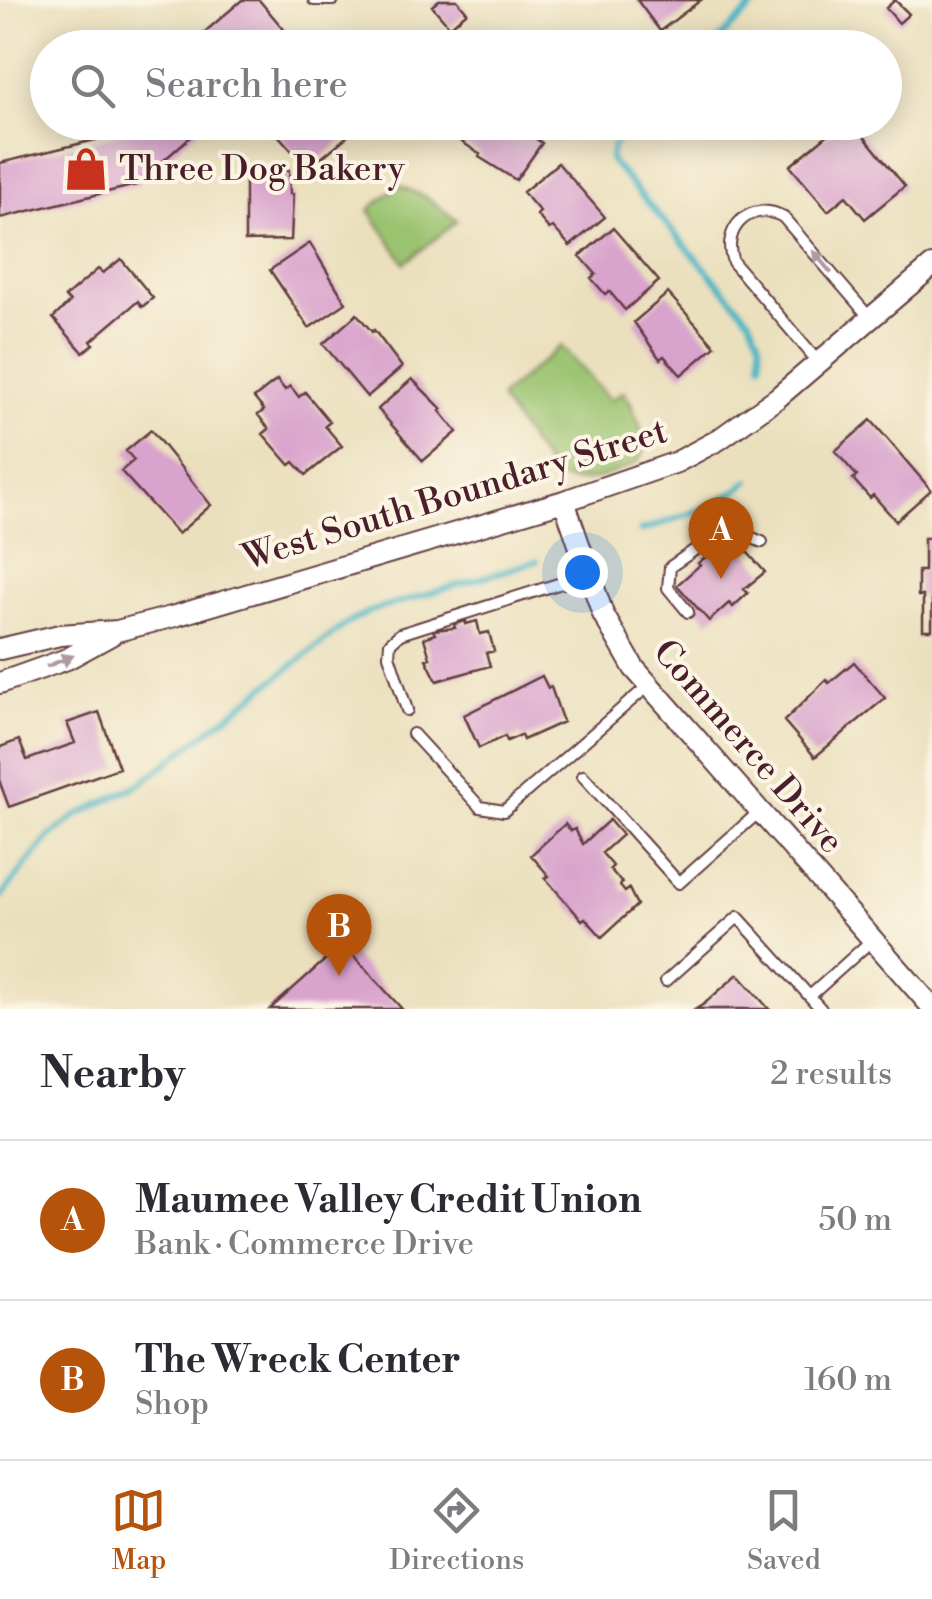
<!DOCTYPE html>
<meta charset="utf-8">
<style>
body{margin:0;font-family:"Libre Bodoni",serif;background:#f7f7f7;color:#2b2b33}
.you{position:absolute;left:582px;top:572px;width:35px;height:35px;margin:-25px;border:8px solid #fff;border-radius:50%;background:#1a73e8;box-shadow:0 0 0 15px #1a73e833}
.badge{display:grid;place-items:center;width:65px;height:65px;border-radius:50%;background:#b45309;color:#fff;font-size:32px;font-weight:700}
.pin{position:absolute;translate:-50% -82px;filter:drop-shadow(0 2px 5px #0008)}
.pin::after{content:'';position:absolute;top:52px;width:35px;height:30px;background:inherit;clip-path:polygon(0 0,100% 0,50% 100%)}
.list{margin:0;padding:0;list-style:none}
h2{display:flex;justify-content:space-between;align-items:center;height:130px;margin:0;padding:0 40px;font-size:42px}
h2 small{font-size:32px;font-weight:400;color:#7c7c81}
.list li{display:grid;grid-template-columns:65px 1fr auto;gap:30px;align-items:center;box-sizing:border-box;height:160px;padding:0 40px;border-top:2px solid #e1e1e2}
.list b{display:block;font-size:38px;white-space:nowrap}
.list p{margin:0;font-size:32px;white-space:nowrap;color:#7c7c81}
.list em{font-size:32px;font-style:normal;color:#7c7c81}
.icon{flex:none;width:55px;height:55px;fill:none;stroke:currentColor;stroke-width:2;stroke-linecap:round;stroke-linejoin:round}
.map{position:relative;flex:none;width:932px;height:1009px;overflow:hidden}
.search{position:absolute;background:#fff;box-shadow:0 5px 25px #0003;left:30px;right:30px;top:30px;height:110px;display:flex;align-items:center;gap:25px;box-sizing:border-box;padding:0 35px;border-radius:55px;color:#7c7c81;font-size:38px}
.sheet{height:450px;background:#fff}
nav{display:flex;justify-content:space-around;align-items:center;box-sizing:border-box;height:140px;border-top:2px solid #e1e1e2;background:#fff;font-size:28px;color:#7c7c81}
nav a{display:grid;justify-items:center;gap:5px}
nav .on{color:#b45309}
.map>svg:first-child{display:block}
</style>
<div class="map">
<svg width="932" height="1009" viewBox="0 0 932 1009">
<rect width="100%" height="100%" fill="#fcf5e5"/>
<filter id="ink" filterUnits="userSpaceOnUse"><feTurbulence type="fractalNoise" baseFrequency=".01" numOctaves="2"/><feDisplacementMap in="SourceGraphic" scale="20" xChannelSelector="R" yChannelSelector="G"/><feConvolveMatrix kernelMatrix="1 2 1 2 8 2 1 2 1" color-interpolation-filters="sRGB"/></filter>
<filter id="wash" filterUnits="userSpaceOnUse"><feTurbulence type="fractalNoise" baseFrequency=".0048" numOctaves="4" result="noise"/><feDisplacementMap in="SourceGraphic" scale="40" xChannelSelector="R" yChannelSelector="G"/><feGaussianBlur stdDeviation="2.25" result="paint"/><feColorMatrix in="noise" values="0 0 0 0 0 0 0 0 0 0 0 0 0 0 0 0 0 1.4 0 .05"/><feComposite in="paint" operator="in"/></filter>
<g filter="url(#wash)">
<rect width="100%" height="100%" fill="#ebe0be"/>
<!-- green -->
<path fill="#9ac36f" stroke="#72714d" stroke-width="2.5" d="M398,185l30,13 29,23 -52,42 -36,-53z
M561,346l49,54 13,-8 7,9 17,44 -9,17c-22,11 -66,30 -86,11l-51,-72v-5z"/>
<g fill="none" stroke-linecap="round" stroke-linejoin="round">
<!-- stream -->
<path stroke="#49b6c4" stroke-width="6" d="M710,48l50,-48
M636,122l-23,24 -3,14 140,159 10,22 1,22
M640,531c39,-13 77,-24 109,-50
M0,898l48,-60 28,-22 64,-32 206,-160 22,-12 169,-51"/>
</g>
<g id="blocks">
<!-- building -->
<path fill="#d8a3cc" d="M242,0h17l38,45 -3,3h-108z
M439,0h18l10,12 -17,15 -18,-21z
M637,0h64l-41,31z
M895,0l14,14 -10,9 -13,-15z
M126,122h81l-71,63 -136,33v-55l111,-27z
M293,122h65l3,3 -53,44 -30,-34z
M420,122h31l-6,13z
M471,122h40l31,21 -26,37 -37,-23 1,-3 -21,-14z
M843,122h9l53,64 -40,33 -19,-23 -18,15 -38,-45z
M558,163l47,54 -35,29 -17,-19 -4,2 -12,-14 3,-3 -17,-20z
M245,170h44l1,24h3l-2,46 -46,1z
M613,228l46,53 -34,29 -16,-19 -4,3 -14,-16 5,-4 -16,-18z
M310,243l36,60 -37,25 -39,-58z
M121,259l32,39 -11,9 -4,-6 -47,40 3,3 -11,8 -30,-34 17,-16 -5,-5 33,-28 5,4z
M668,293l47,53 -34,29 -17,-19 -4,3 -26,-37z
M357,314l15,18 2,-2 28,37 -35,30 -44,-53z
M412,379l30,30 -2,2 17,21 -34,29 -45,-52z
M277,380l8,10 5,-4 9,11 6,-5 25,30 -5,4 17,20 -36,29 -12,-13 -4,3 -27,-31 6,-5 -11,-14 6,-5 -10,-12z
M871,420l60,70 -35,31 -23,-26 -3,3 -17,-19 4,-3 -22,-25z
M151,430l60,75 -33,29 -57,-63 13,-11 -8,-9z
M733,536l32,36 -21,17 4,4 -15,14 -4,-4 -20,18 -32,-36 23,-20 -2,-2z
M924,538h8v92h-9v-34h-5v-25h6z
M466,621v3l11,-3 3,13 9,-2 5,19 -8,2 4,13 -53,15 -11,-22 4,-1 -6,-20 11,-4 -2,-4 22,-2 -1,-4z
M854,662l31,36 -70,59 -31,-36 42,-41 3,3z
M542,676l6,12 3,-1 12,35 -40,18 -2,-5 -14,6 -2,-5 -26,12 -15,-33z
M99,712l20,56 -110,39 -9,-24v-36l19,-7 8,20 48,-17 -8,-20z
M609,820l13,15 -20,18 11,13 -3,3 12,14 -2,3 5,6 4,-3 8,16 -35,32 -17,-19 -3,2 -37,-42 4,-2 -18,-21 34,-31 6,7 4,-2 8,15z
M343,944l59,65h-132z
M738,974l31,35h-73l8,-5z"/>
</g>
</g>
<g filter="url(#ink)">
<use href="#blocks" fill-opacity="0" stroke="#623c41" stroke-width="2.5"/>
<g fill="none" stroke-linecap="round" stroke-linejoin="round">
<!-- lane casing -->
<g stroke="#623c41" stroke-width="14">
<path id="lane" d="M314,0h19
M819,363l-86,-101c-13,-34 19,-63 50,-45l87,101
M688,612l-20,-24 2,-21 52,-36 16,1 24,10
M407,710l-18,-55 1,-12 10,-9 158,-50 31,-6
M413,734l67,73 24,4 145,-126
M583,776l96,107 80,-71
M666,981l72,-64 83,92
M810,996l62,-56"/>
</g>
<!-- street casing -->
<g stroke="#623c41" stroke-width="24">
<path id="street" d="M564,501l39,113 31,54 298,339
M0,649l60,-14 57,-4 58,-15 389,-115 113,-39 41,-22 59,-42 155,-132
M0,683l67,-24 44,-24"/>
</g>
<!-- lane -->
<use href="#lane" stroke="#fff" stroke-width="10"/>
<!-- street -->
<use href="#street" stroke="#fff" stroke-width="20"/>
</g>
<!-- one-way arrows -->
<defs><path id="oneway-solid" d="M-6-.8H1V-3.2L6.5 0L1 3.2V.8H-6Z" transform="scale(2.5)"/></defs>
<g fill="#ae9aa0">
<use href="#oneway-solid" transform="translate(822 262) rotate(-130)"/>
<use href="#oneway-solid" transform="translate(60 661) rotate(-22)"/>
</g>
</g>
<!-- icons -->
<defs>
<g id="shop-bare" transform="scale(3.45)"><path d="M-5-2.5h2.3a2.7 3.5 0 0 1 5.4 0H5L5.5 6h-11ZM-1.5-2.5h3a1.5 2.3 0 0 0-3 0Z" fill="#c8321e" stroke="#fcf5e5" stroke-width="2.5" paint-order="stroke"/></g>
</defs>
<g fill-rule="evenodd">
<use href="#shop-bare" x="86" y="169"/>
</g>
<g text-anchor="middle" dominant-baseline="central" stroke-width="8" stroke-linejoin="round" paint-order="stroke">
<!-- poi labels -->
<g font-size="35" fill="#4a1f2b" stroke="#fcf5e5" text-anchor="start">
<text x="119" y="169">Three Dog Bakery</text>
</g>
<!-- street labels -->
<g font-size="35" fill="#4a1f2b" stroke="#fcf5e5">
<text transform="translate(455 495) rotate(-17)">West South Boundary Street</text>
<text transform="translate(748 747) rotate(49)">Commerce Drive</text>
</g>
</g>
</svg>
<div class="you"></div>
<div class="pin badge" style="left:721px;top:579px">A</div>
<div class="pin badge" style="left:339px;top:976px">B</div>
<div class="search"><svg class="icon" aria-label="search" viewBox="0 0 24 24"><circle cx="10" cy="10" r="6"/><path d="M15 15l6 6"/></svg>Search here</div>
</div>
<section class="sheet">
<h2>Nearby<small>2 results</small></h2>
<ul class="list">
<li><span class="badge">A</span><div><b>Maumee Valley Credit Union</b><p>Bank · Commerce Drive</p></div><em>50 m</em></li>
<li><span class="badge">B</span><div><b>The Wreck Center</b><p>Shop</p></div><em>160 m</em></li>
</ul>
</section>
<nav>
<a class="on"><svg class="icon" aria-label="map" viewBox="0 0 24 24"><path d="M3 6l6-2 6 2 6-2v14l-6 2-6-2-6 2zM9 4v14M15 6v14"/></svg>Map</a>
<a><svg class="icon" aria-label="directions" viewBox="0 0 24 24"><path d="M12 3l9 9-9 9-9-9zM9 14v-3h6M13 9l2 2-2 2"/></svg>Directions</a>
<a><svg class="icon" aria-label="saved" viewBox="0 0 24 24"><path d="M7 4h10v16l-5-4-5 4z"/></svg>Saved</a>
</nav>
